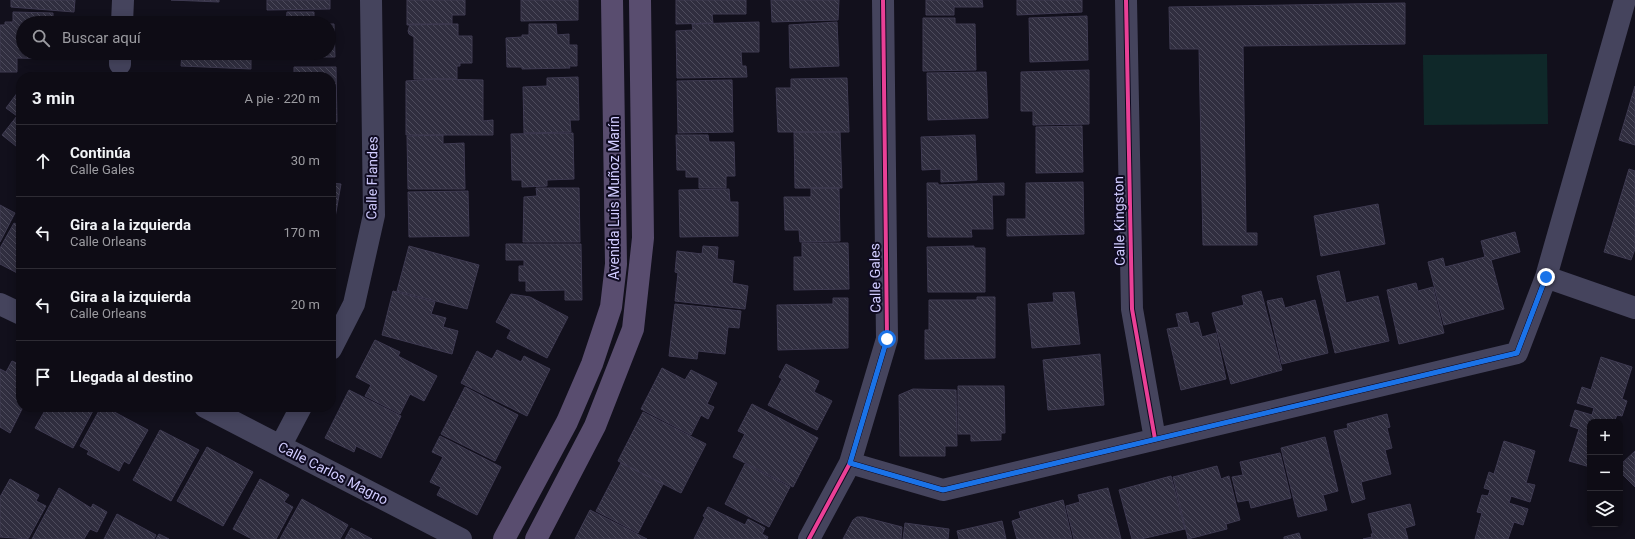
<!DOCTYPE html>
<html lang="es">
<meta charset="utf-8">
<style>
body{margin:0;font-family:Roboto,sans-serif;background:#1c1a22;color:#f1f3f6}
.controls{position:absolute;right:12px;bottom:12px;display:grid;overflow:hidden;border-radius:8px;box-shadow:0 2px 10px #0003}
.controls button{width:36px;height:36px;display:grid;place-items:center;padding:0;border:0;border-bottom:1px solid #2e2c34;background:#0e0c15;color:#f1f3f6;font:20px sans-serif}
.stop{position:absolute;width:12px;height:12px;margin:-9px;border:3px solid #1a73e8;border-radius:50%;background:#fff}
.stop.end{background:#1a73e8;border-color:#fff;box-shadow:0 1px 4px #0008}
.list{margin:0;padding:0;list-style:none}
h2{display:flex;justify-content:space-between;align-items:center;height:52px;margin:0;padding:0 16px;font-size:17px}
h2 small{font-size:13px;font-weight:400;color:#9b9ba0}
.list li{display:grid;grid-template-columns:26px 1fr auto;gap:12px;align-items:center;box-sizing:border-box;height:72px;padding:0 16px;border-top:1px solid #2e2c34}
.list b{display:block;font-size:15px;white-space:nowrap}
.list p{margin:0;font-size:13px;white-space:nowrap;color:#9b9ba0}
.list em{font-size:13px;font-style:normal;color:#9b9ba0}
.icon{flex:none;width:22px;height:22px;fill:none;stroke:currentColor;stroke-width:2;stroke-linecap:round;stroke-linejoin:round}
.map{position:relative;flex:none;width:1635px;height:539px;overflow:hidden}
.search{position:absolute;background:#0e0c15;box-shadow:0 2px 10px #0003;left:16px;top:16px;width:320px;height:44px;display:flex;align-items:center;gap:10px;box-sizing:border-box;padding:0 14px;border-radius:22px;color:#9b9ba0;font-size:15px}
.panel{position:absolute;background:#0e0c15;box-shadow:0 2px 10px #0003;left:16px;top:72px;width:320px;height:340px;border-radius:16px}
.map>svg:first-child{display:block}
</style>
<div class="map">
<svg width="1635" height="539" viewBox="0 0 1635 539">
<defs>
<pattern id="building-back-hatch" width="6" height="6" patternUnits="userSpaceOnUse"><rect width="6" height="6" fill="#302e3f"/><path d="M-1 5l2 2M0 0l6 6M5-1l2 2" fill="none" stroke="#4d4b5c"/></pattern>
</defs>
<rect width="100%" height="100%" fill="#12101c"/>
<!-- garden -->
<path fill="#0f2829" d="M1547,54l1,70 -124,1 -1,-70z"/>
<!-- building -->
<path fill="url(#building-back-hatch)" stroke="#3e3a51" d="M11,0h64l-1,12 -63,-5z
M171,0h48v2z
M267,0h63v9l-63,1z
M407,0h58v15h-13v9l-45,1z
M521,0h57v20l-57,1z
M676,0h70v14h-34l1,9 -37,1z
M771,0h68l-1,20 -66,2z
M926,0h56l1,7h-29v8h-28z
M1017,0h65v12l-65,3z
M1405,3v41l-162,2 3,187h11v12h-54l-4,-196h-29l-1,-42z
M13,12l40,1v10h-30v30h34v6l-40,-1v14h-17v-47h5v-3h8z
M287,12h27v11h-28z
M1087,16l1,44 -58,2 -1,-44z
M923,18h32v6h20l1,46 -53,1z
M184,19l46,2v2h-47z
M759,22v30h-18l1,14h4l1,11 -70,1 -1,-47 17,-1 -1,-6z
M837,22l2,44 -49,2 -1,-43z
M329,24h5l1,33h-54v-4h48z
M410,24h48v12h14v27h-12v3h-3v13h-43v-42l-5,-3 -1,-3z
M529,24h27l1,11 12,-1v11h8v21h-8l1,2 -48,1v-2h-15l-1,-29 16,-1v-2h7z
M182,53h69v16l-70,-3z
M294,67h42l1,55h-6v-45h-37z
M1089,70v54l-56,1v-14h-12v-39z
M986,72l2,46 -60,2 -1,-47z
M578,77l1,43h-9l1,12 -47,1 -1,-46 24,-1v-8z
M847,78l2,54h-71l-2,-44h15v-9z
M437,79l46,1v41l10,-1v15h-87v-54z
M732,80l1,52 -55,1 -1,-52z
M1635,86v59l-16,-5z
M21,88v62l-19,-15 15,-19 -11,-8z
M1082,126l1,46 -47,1v-46z
M794,132h46l2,56h-47z
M573,133l1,46 -27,1v6l-25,1v-7h-10l-1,-46z
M443,135v9l21,-1 1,46h-57l-1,-53z
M676,135h32l1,7h25l1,34h-9v12h-27v-11h-13v-7h-9z
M975,135l2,45 -36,2v-13l-19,1 -1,-33z
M1629,169l6,2v78l-4,11 -27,-8z
M1083,182l1,52 -77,2v-17h19v-36z
M331,183l10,1 -10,56z
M927,183h11v2l66,-2v12h-12l1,34h-22l1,8h-44z
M536,188h43l1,54h-57l1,-45 13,-1z
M811,188h28l1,53 -40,1 -1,-12h-14l-1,-33h27z
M729,189l1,13h8v34l-58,1 -1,-47z
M468,191l1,45 -60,1 -1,-45z
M1378,204l7,40 -64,12 -7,-40z
M0,205l15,8 -15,29z
M14,223l7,4v48l-21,-11v-16z
M1515,232l5,20 -29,8 13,49 -60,16 -16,-63 15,-4 2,9 40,-10 -4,-16z
M802,243h46l1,46 -55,1v-33h8z
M506,244h75l1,56h-17v-10l-39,1v-10h-7v-15h5v-6h-18z
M409,246l70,19 -12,44 -70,-18z
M703,246l15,1 -1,12 17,2 -2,22 16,3 -3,23 -70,-8 3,-28 -3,-1 2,-21 25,3z
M974,246v2h11v44h-57l-1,-45z
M1339,271l7,32 32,-7 11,45 -54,12 -18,-77z
M1416,283l2,8 15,-4 11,46 -45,11 -12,-54z
M393,291l42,11 -4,12 15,4 -3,9 15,4 -6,23 -70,-19z
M1261,291l21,79 -51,14 -19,-71 32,-8 -2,-9z
M1074,292l6,52 -48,4 -4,-44 26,-2 -1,-9z
M511,294l19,3 38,20 -21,41 -40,-20 4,-8 -15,-8z
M977,297h18v61l-70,1v-29h4v-30h48z
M833,298h15v50l-70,2 -1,-45 56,-1z
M1282,298l3,10 30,-8 13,53 -46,11 -15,-63z
M675,304l66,7 -2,17 -11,-1 -3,27 -27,-3 -1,8 -28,-3z
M1187,312l3,12 8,-2 4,15 14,-4 10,46 -45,11 -14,-61 12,-2 -3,-13z
M375,340l25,12 -2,4 39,20 -13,25 -14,-7 -10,20 -35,-18 6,-11 -15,-8z
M497,350l24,12 3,-6 26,13 -23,47 -66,-33 16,-32 15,8z
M1100,354l4,51 -56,5 -5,-50z
M1601,357l31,10 -10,32 5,2 -5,15 -5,-1 -3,7h-24v45l-21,-6 10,-32 -9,-3 5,-16 17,5 2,-7 -17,-5 5,-16 9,3z
M12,361l9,4v42h2l-13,26 -10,-6v-58l6,3z
M786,364l33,17 -5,11 18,9 -15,29 -49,-25 14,-26 -3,-2z
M662,368l23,12 6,-10 26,13 -10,21 7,3 -6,12 -7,-4 -10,20 -50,-26z
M958,386h46l1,47h-4v7l-30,1v-7h-13z
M465,387l53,28 -23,46 -54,-27z
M913,389l43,1 1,56h-12v10h-45l-1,-61z
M349,390l52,26 -20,42 -25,-12 -2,6 -29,-14z
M752,404l66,34 -25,49 -60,-30 12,-23 -7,-3z
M47,407h48l-22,41 -38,-20z
M101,407h4l43,23 -19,34 -5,-3 -5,10 -32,-17 2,-3 -9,-5z
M643,412l63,32 -25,49 -63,-32z
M1387,414l3,13 -3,1 5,20 -7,2 6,24 -30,8 4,17 -13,4 -18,-72 14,-3 -1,-4z
M160,430l39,20 -28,51 -38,-21z
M440,436l61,31 -24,48 -40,-20 4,-8 -11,-5 13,-25 -11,-5z
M1325,437l13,54 -15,4 4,15 -29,7 -17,-69z
M1504,441l31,10 -9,32 9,2 -5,17 -19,-6 -2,7 19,6 -5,16 -9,-3 -6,17h-33l7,-26 -5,-1 5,-17 6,1 2,-6 -6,-2 5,-16 5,2z
M207,447l46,25 -30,54 -46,-25z
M1635,451v36l-15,-15v-7z
M1280,453l11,45 -40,10 -2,-8 -11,2 -6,-25 11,-2 -3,-13z
M621,463l42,21 -25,49 -42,-22z
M745,464l45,23 -21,40 -44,-23z
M1217,466l4,13 8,-3 11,44 -14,4 1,5 -39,10 -15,-62z
M1171,476l14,53 -44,10h-9l-13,-49z
M10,479l29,16 -3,6 10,5 -18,33 -28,-2v-40z
M260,479l29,16 -5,7 9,5 -17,32h-24l-19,-10z
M59,488l32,20 2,-4 14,8 -10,20 -7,-3 -6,10h-52z
M1108,488l13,51h-47l-8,-33 14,-4 -2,-7z
M302,499l46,26 -8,14h-60z
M1063,500l9,39h-55l-5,-18 9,-3 -2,-6z
M1410,504l5,21 -10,3 3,11h-45l9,-2 -1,-3h2l-5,-20z
M708,507l37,18 3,-6 17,9 -3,6 6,3 -1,2h-73l11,-22 -2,-1z
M590,510l57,29h-72z
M117,514l39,21 -2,4h-50z
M857,517h6l39,10 -1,12h-58l10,-19z
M1002,521l4,18h-47l-2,-8z
M905,523l44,6 -1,10h-45z
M351,528l21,11h-27z
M1299,533l2,6h-17v-2z
M159,534l10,5h-13z"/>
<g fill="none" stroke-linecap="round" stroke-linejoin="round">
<!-- minor -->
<path stroke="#45445d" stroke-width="22" d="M1126,0l6,309 23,130
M122,23l1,-23
M120,64v-11
M1546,277l89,31
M0,304l21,10
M331,349l23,-45 20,-89 -3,-215
M205,407l256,132
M281,445l20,-38
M850,463l93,27 574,-137 29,-76 79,-277
M809,539l41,-76 37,-124 -4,-339"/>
<!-- major -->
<path stroke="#594d6f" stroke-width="22" d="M504,539l63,-117 25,-58 19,-57 5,-43 -4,-264
M536,539l59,-113 38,-97 10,-91 -3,-238"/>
<!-- cycleway casing -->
<g stroke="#0f0b21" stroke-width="6">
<path id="cycleway" d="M1126,0l6,309 23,130
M850,463l93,27 574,-137 29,-76
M809,539l41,-76 37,-124 -4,-339"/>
</g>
<!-- cycleway -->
<use href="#cycleway" stroke="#ea4096" stroke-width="4"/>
</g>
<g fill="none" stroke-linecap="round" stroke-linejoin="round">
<!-- route -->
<path stroke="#1a73e8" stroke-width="5" d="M887,339l-37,124 93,27 574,-137 29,-76"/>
</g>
<g text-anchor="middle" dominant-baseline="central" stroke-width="4" stroke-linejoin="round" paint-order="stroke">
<!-- street labels -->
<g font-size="14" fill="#d1ccff" stroke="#0f0b21">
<text transform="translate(372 178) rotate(-89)">Calle Flandes</text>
<text transform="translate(614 198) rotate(-90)">Avenida Luis Muñoz Marín</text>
<text transform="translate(1119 221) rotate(-91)">Calle Kingston</text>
<text transform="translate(875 278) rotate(-91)">Calle Gales</text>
<text transform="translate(333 473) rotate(27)">Calle Carlos Magno</text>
</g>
</g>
</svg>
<div class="controls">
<button>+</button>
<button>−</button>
<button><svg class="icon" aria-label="layers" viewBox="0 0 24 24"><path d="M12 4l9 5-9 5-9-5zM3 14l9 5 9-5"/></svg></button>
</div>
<div class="stop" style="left:887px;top:339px"></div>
<div class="stop end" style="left:1546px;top:277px"></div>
<div class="search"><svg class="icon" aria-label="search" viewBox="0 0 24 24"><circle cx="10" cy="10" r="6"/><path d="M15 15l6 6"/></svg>Buscar aquí</div>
<section class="panel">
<h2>3 min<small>A pie · 220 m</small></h2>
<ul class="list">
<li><svg class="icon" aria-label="ahead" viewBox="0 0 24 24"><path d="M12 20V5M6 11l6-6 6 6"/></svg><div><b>Continúa</b><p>Calle Gales</p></div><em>30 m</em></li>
<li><svg class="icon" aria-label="left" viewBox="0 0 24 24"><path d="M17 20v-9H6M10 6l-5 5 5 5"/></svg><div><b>Gira a la izquierda</b><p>Calle Orleans</p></div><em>170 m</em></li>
<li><svg class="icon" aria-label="left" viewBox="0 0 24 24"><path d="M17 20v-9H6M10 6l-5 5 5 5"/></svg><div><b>Gira a la izquierda</b><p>Calle Orleans</p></div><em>20 m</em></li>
<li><svg class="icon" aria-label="arrive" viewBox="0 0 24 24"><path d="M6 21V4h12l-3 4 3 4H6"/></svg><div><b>Llegada al destino</b></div></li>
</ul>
</section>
</div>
